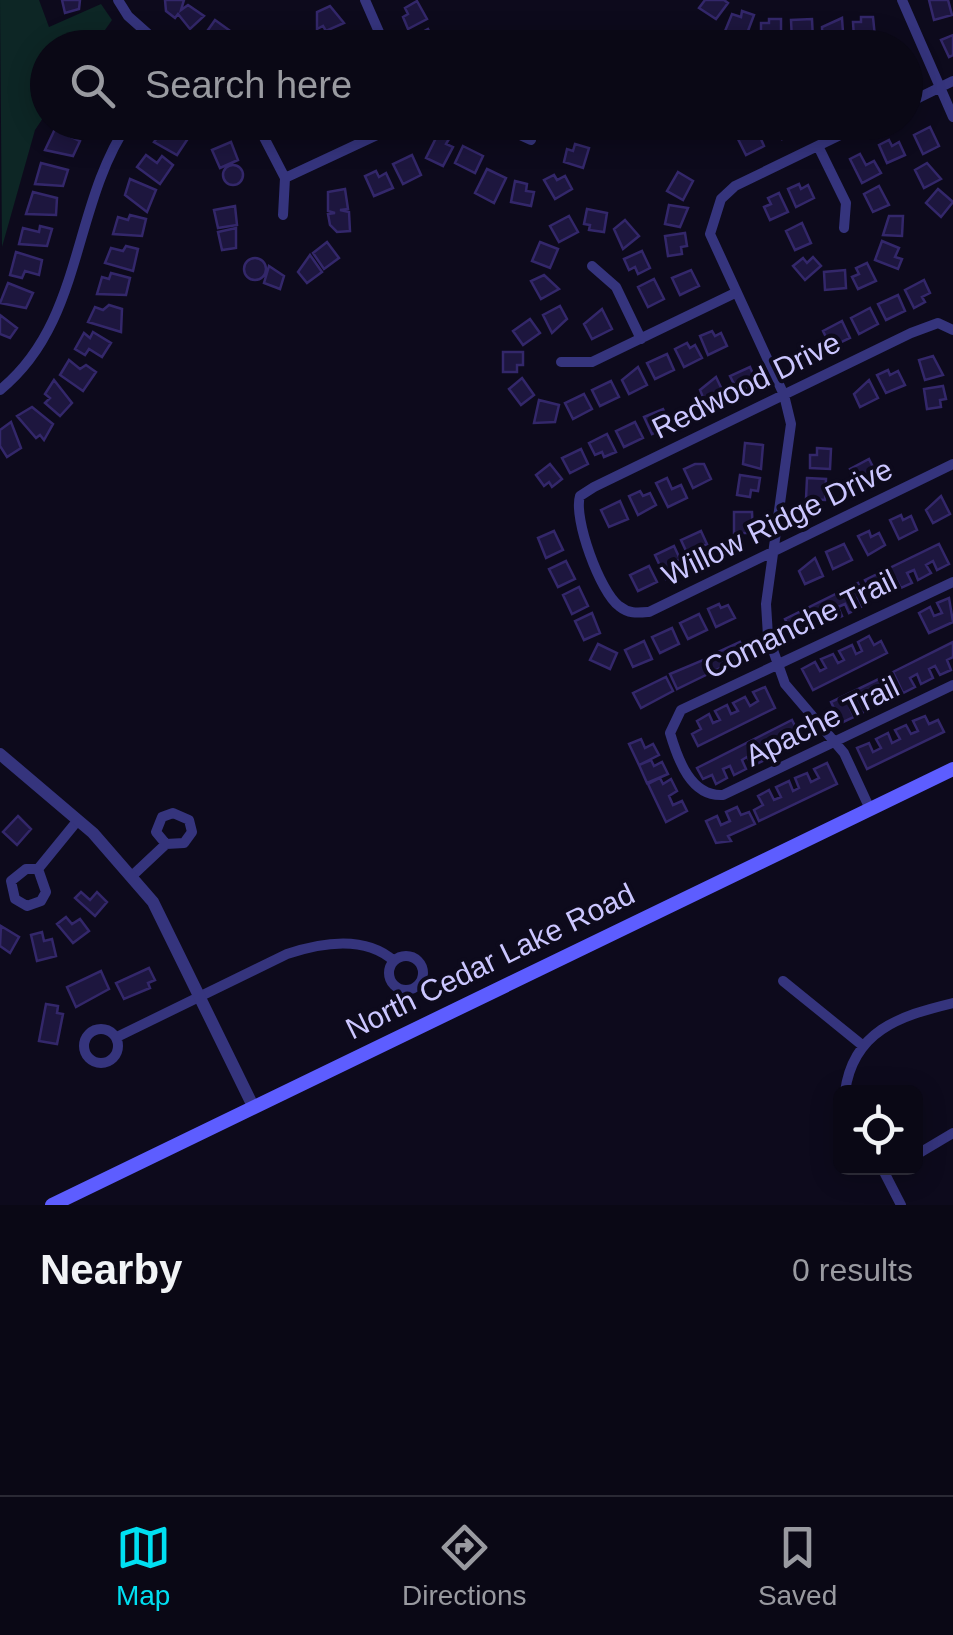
<!DOCTYPE html>
<style>
body{margin:0;font-family:Arial,sans-serif;background:#13111e;color:#f1f3f6}
.controls{position:absolute;right:30px;bottom:30px;display:grid;overflow:hidden;border-radius:15px;box-shadow:0 5px 25px #0003}
.controls button{width:90px;height:90px;display:grid;place-items:center;padding:0;border:0;border-bottom:2px solid #2a2934;background:#0a0815;color:#f1f3f6;font:50px sans-serif}
.list{margin:0;padding:0;list-style:none}
h2{display:flex;justify-content:space-between;align-items:center;height:130px;margin:0;padding:0 40px;font-size:42px}
h2 small{font-size:32px;font-weight:400;color:#999aa0}
.icon{flex:none;width:55px;height:55px;fill:none;stroke:currentColor;stroke-width:2;stroke-linecap:round;stroke-linejoin:round}
.map{position:relative;flex:none;width:953px;height:1205px;overflow:hidden}
.search{position:absolute;background:#0a0815;box-shadow:0 5px 25px #0003;left:30px;right:30px;top:30px;height:110px;display:flex;align-items:center;gap:25px;box-sizing:border-box;padding:0 35px;border-radius:55px;color:#999aa0;font-size:38px}
.sheet{height:290px;background:#0a0815}
nav{display:flex;justify-content:space-around;align-items:center;box-sizing:border-box;height:140px;border-top:2px solid #2a2934;background:#0a0815;font-size:28px;color:#999aa0}
nav a{display:grid;justify-items:center;gap:5px}
nav .on{color:#00dff1}
.map>svg:first-child{display:block}
</style>
<div class="map">
<svg width="953" height="1205" viewBox="0 0 953 1205">
<rect width="100%" height="100%" fill="#0d0a1c"/>
<!-- green -->
<path fill="#0d2625" d="M0,0h39l10,27 52,-23 11,16 -19,27 -45,1 -1,64 -12,18 -33,117z"/>
<!-- building -->
<path fill="#1d163e" stroke="#33276a" stroke-width="2.5" d="M62,0h18l-1,9 -14,4z
M165,0h19l-3,10 7,-5 16,11 -14,13 -12,-15 -3,4 -9,-7z
M705,0h19l4,3 -12,16 -17,-11z
M929,0h19l4,15 -18,5z
M417,1l10,18 -19,10 -5,-12 5,-3 -3,-6z
M330,6l14,17 -18,8 -3,-5 -6,3v-17z
M742,11l12,4 -11,29 -20,-8 9,-22 9,3z
M861,17h12l2,20 -21,1 -1,-16h8z
M842,18l2,29 -21,1 -1,-21z
M769,19h12v20h-20v-16h8z
M812,19l1,21 -21,1 -1,-21z
M215,20l14,10 -6,9 4,2 4,-6 14,13h-23l-12,-8 3,-4 -5,-6z
M428,29l10,19h-20l-6,-10z
M343,33l3,9 5,-3 4,9h-22l-3,-8z
M953,35v20l-4,2 -8,-17z
M315,122l5,10 -11,6 -6,-5 -8,4 -4,-10z
M787,122l6,11 -11,6 -3,-5 -7,3 -6,-13z
M930,127l9,19 -16,8 -9,-19z
M55,129l25,12 -7,15 -28,-6z
M164,129l25,8 -12,18 -23,-13z
M757,130l7,16 -18,9 -8,-16z
M438,134l11,5 -3,5 7,3 -10,19 -17,-8z
M889,140l3,6 7,-4 6,13 -18,8 -8,-18z
M231,142l7,18 -18,8 -8,-18z
M575,144l14,4 -6,20 -19,-6 3,-13 6,2z
M463,146l20,10 -8,17 -20,-10z
M860,154l6,11 8,-4 7,12 -19,10 -12,-24z
M146,155l11,8 5,-7 11,9 -13,19 -23,-17z
M412,155l9,20 -18,9 -10,-20z
M41,163l27,7 -5,16 -28,-2z
M927,163l14,16 -17,9 -9,-18z
M223 175a10 10 0 1 1 20 0a10 10 0 1 1-20 0Z
M487,169l19,9 -12,25 -19,-10z
M376,171l3,6 7,-4 7,15 -19,8 -9,-20z
M678,172l15,9 -10,19 -16,-9z
M554,175l3,5 8,-4 7,13 -17,10 -11,-19z
M130,179l26,11 -9,22 -22,-17z
M515,181l12,3 -1,7 8,1 -3,14 -20,-4z
M799,184l2,5 7,-4 6,13 -18,9 -8,-18z
M879,186l10,19 -16,7 -9,-18z
M345,189l3,20 -8,1 9,2 1,19 -13,1 -7,-7 -2,-11 7,-1 -7,-2v-19z
M938,189l15,13 -12,15 -15,-14z
M33,192l24,6 -1,17 -30,-1z
M779,193l9,19 -18,8 -6,-13 7,-3 -3,-6z
M669,205l19,3 -8,19 -15,-3z
M235,206l2,19 -19,3 -4,-18z
M587,209l20,4 -3,19 -15,-2 1,-5 -6,-1z
M130,215l16,4 -4,17 -29,-2 5,-17 10,3z
M569,216l9,16 -19,10 -9,-16z
M889,216h14l-1,20 -19,-1z
M625,220l14,16 -16,13 -9,-20z
M802,223l9,20 -16,7 -9,-19z
M40,226l12,3 -5,17 -28,-2 4,-16 16,4z
M236,228v20l-14,2 -4,-18z
M685,233l2,13 -6,1 1,7 -14,2 -3,-20z
M882,241l17,7 -4,9 7,2 -4,10 -23,-9z
M327,242l12,16 -15,11 -11,-16z
M540,242l18,7 -8,19 -18,-7z
M126,246l12,3 -5,22 -28,-8 6,-15 12,3z
M642,251l8,17 -12,6 -3,-7 -6,3 -5,-11z
M16,252l26,8 -3,15 -14,-4 -3,7 -12,-3z
M310,255l12,17 -15,11 -9,-11z
M813,257l8,9 -16,14 -12,-14 10,-8 4,5z
M244 269a11 11 0 1 1 22 0a11 11 0 1 1-22 0Z
M867,263l9,18 -18,8 -6,-12 7,-3 -3,-6z
M269,266l15,10 -4,13 -16,-6z
M691,270l8,16 -19,9 -8,-17z
M845,270l1,18 -21,2 -1,-18z
M111,273l19,5 -4,17 -29,-1 5,-17 7,2z
M544,275l15,14 -18,10 -10,-18z
M654,279l10,20 -16,8 -10,-20z
M924,280l6,13 -8,4 3,5 -11,6 -9,-18z
M8,283l25,10 -7,15 -26,-5z
M898,295l7,16 -19,9 -8,-16z
M109,305l13,4 -1,23 -33,-10 7,-15 8,3z
M560,306l7,13 -15,14 -9,-18z
M870,308l8,16 -19,10 -8,-16z
M602,309l10,20 -20,10 -8,-15z
M0,315l17,13 -7,10 -10,-4z
M530,319l10,14 -17,12 -10,-14z
M842,321l8,17 -19,9 -8,-16z
M712,331l3,5 6,-3 6,13 -19,9 -8,-19z
M93,332l18,11 -9,14 -13,-8 -4,6 -10,-6 9,-16 6,5z
M687,343l3,5 5,-3 7,13 -18,9 -9,-18z
M503,352h20v13h-6v7h-14z
M667,354l7,16 -19,9 -8,-16z
M933,356l10,19 -18,5 -6,-20z
M69,360l11,9 6,-4 10,7 -13,19 -23,-16z
M638,367l9,18 -18,9 -7,-14z
M750,367l7,16 -19,9 -8,-16z
M888,370l2,5 8,-4 7,14 -19,8 -9,-18z
M716,377l10,21 -19,9 -7,-17z
M522,378l12,17 -13,10 -12,-16z
M54,380l18,23 -12,13 -15,-13 5,-5 -5,-4z
M869,380l9,18 -18,9 -6,-13z
M611,381l8,16 -19,9 -8,-16z
M943,386l3,13 -6,1 1,7 -14,2 -3,-20z
M584,394l8,15 -19,10 -8,-16z
M539,400l20,5 -4,17 -21,1z
M32,407l21,17 -9,16 -4,-5 -4,3 -19,-22z
M663,409l8,16 -19,9 -8,-17z
M11,422l10,26 -14,9 -7,-11v-16z
M635,422l8,16 -19,9 -8,-16z
M607,434l9,18 -12,5 -2,-5 -7,3 -6,-12z
M745,443l18,2 -2,24 -18,-5z
M817,448l14,1 -1,20 -20,-1v-13h7z
M581,449l7,15 -18,9 -8,-15z
M869,459l8,16 -19,9 -8,-15z
M550,464l12,15 -10,8 -3,-5 -5,4 -8,-11z
M695,464h9l7,15 -18,9 -9,-19z
M740,475l20,3 -2,13 -7,-1 -1,7 -13,-2z
M667,478l5,11 9,-4 6,13 -19,9 -12,-24z
M807,478l19,1 -1,21 -19,-1z
M640,491l3,5 7,-3 6,12 -18,10 -9,-19z
M941,496l9,18 -17,9 -7,-13z
M620,501l8,18 -19,8 -8,-17z
M734,512h18l1,21h-19z
M901,515l2,5 8,-4 6,14 -18,9 -9,-19z
M554,531l9,19 -17,8 -8,-20z
M701,531l6,13 -9,4 6,13 -11,5 -12,-26z
M869,531l2,6 8,-4 6,12 -17,10 -10,-19z
M844,544l8,16 -19,9 -7,-17z
M939,544l10,20 -12,6 -4,-9 -7,4 5,8 -13,7 -4,-10 -7,3 5,10 -11,5 -5,-9 -6,3 4,9 -12,6 -5,-9 -6,3 -6,-11z
M674,546l6,13 -9,4 5,11 -10,5 -11,-24z
M815,558l8,18 -18,8 -6,-13z
M566,561l9,18 -17,8 -9,-18z
M649,566l8,16 -19,9 -8,-16z
M858,583l6,12 -7,3 4,9 -12,6 -4,-9 -7,3 4,9 -11,5 -4,-9 -7,4 4,9 -11,6 -5,-9 -6,3 4,9 -11,5 -10,-20z
M579,587l9,19 -16,8 -9,-19z
M949,598l4,24 -24,11 -10,-20 11,-6 4,9 8,-3 -5,-10z
M719,604l2,4 7,-3 7,13 -19,9 -8,-18z
M592,613l8,20 -16,7 -9,-19z
M699,614l8,16 -19,9 -8,-16z
M672,628l7,16 -19,9 -8,-16z
M869,636l5,9 7,-4 6,12 -74,37 -11,-21 13,-7 5,9 6,-3 -5,-9 12,-5 5,9 6,-3 -5,-9 13,-6 4,9 6,-3 -4,-9z
M644,641l8,18 -19,8 -8,-17z
M740,642l6,13 -32,16 -7,-14z
M953,642v15l-6,3 4,10 -11,5 -5,-9 -6,3 4,9 -12,6 -4,-10 -7,4 5,9 -12,6 -10,-21z
M598,644l19,9 -7,16 -20,-9z
M703,660l7,13 -33,16 -7,-15z
M887,675l5,12 -7,3 5,9 -12,6 -4,-9 -7,3 4,9 -11,6 -4,-9 -6,3 4,9 -13,6 -10,-21z
M666,677l7,14 -32,17 -8,-15z
M765,687l10,21 -77,38 -6,-12 9,-5 -4,-8 12,-7 4,9 7,-3 -5,-9 12,-6 4,9 7,-3 -5,-8 12,-6 5,9 8,-5 -5,-9z
M925,716l4,8 9,-4 6,12 -77,37 -10,-21 12,-5 4,9 8,-4 -5,-9 12,-6 4,10 8,-4 -5,-9 11,-5 5,9 7,-3 -5,-10z
M792,720l11,22 -13,6 -4,-9 -8,3 5,9 -12,6 -5,-9 -6,3 5,9 -13,6 -5,-9 -5,3 4,9 -12,6 -4,-9 -7,3 4,9 -11,6 -4,-9 -9,4 -6,-11z
M641,739l4,9 8,-4 6,11 -20,10 -10,-21z
M651,760l3,6 8,-4 6,12 -21,9 -8,-18z
M827,763l10,21 -78,37 -5,-11 9,-5 -5,-9 11,-6 5,10 7,-3 -5,-10 13,-6 4,10 6,-3 -4,-10 12,-5 4,9 8,-4 -5,-9z
M660,778l3,6 8,-5 6,12 -8,5 4,9 9,-4 5,10 -21,11 -18,-38z
M737,807l4,8 8,-3 6,12 -27,12 3,5 -15,2 -10,-22 11,-5 4,9 9,-4 -4,-9z
M18,816l13,13 -14,16 -14,-13z
M81,892l9,8 7,-8 10,10 -12,14 -20,-18z
M66,917l6,7 8,-5 9,12 -16,12 -16,-19z
M1,926l18,11 -9,16 -10,-7z
M42,932l2,9 8,-2 4,17 -19,5 -6,-26z
M149,968l6,12 -7,3 2,5 -26,11 -8,-16z
M101,971l8,18 -33,18 -9,-20z
M46,1004l12,2 -1,7 6,1 -6,30 -18,-3z"/>
<g fill="none" stroke-linecap="round" stroke-linejoin="round">
<!-- minor -->
<path stroke="#35347d" stroke-width="10" d="M118,0l10,16 36,32
M365,0l21,48
M902,0l51,117
M906,104l47,-23
M256,122l29,56
M492,122l39,18
M867,122l-132,64 -14,13 -11,35 74,161 7,29 -25,180 2,32 17,48 59,69 26,56
M818,146l28,57 -2,25
M285,178l120,-56
M283,215l2,-37
M592,266l24,21 25,52
M953,330l-15,-7 -27,10 -317,154 -14,9c-7,22 20,96 39,110 10,8 18,7 30,6l304,-148
M561,362h31l143,-69
M0,390c84,-68 71,-183 129,-268
M953,582l-272,128 -11,23c8,27 21,64 53,62l230,-110
M173,813l16,7 3,12 -8,11 -18,1 -10,-12 6,-15z
M26,869h12l8,23 -5,9 -14,5 -12,-7 -4,-18z
M38,869l40,-49
M133,875l33,-31
M389 973a17 17 0 1 1 34 0a17 17 0 1 1-34 0Z
M783,981l79,64
M84 1046a17 17 0 1 1 34 0a17 17 0 1 1-34 0Z
M119,1036l168,-82c33,-11 78,-19 107,7
M845,1092c8,-61 54,-76 108,-89
M916,1155l37,-22
M882,1168l19,37"/>
<!-- tertiary -->
<path stroke="#35347d" stroke-width="12" d="M0,754l93,79 60,69 100,204"/>
<!-- secondary -->
<path stroke="#5d5dff" stroke-width="14" d="M52,1205l901,-436"/>
</g>
<g text-anchor="middle" dominant-baseline="central" stroke-width="8" stroke-linejoin="round" paint-order="stroke">
<!-- street labels -->
<g font-size="30" fill="#cbc6ff" stroke="#0d0a1c">
<text transform="translate(746 385) rotate(-26)">Redwood Drive</text>
<text transform="translate(777 522) rotate(-26)">Willow Ridge Drive</text>
<text transform="translate(800 624) rotate(-26)">Comanche Trail</text>
<text transform="translate(822 721) rotate(-26)">Apache Trail</text>
<text transform="translate(490 961) rotate(-26)">North Cedar Lake Road</text>
</g>
</g>
</svg>
<div class="controls">
<button><svg class="icon" aria-label="locate" viewBox="0 0 24 24"><circle cx="12" cy="12" r="6"/><path d="M12 2v4M12 18v4M2 12h4M18 12h4"/></svg></button>
</div>
<div class="search"><svg class="icon" aria-label="search" viewBox="0 0 24 24"><circle cx="10" cy="10" r="6"/><path d="M15 15l6 6"/></svg>Search here</div>
</div>
<section class="sheet">
<h2>Nearby<small>0 results</small></h2>
<ul class="list">
</ul>
</section>
<nav>
<a class="on"><svg class="icon" aria-label="map" viewBox="0 0 24 24"><path d="M3 6l6-2 6 2 6-2v14l-6 2-6-2-6 2zM9 4v14M15 6v14"/></svg>Map</a>
<a><svg class="icon" aria-label="directions" viewBox="0 0 24 24"><path d="M12 3l9 9-9 9-9-9zM9 14v-3h6M13 9l2 2-2 2"/></svg>Directions</a>
<a><svg class="icon" aria-label="saved" viewBox="0 0 24 24"><path d="M7 4h10v16l-5-4-5 4z"/></svg>Saved</a>
</nav>
